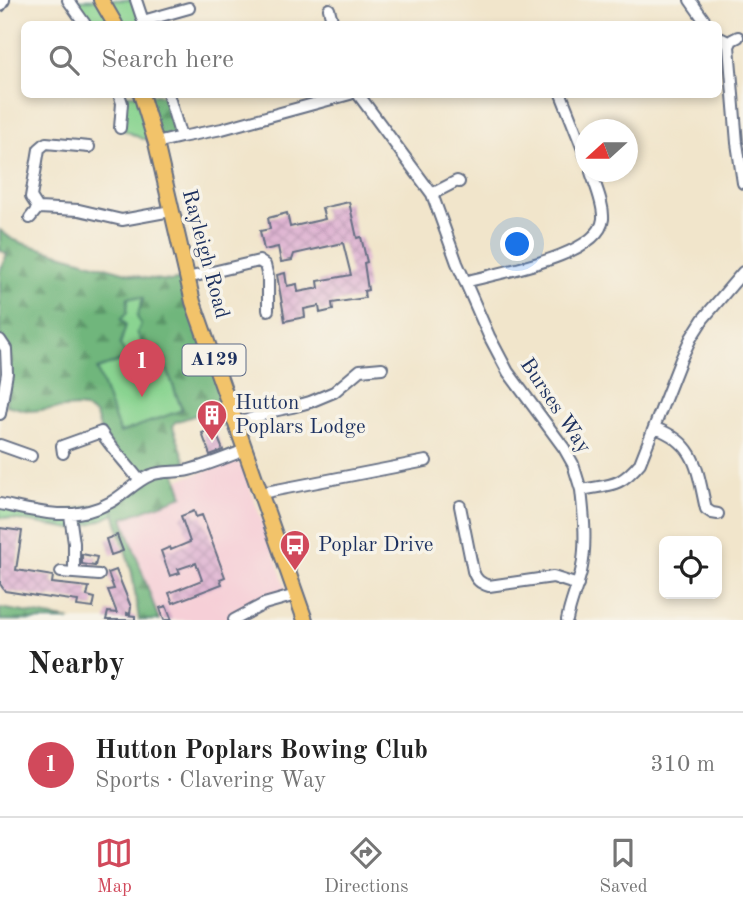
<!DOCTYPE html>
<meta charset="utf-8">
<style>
body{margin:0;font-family:"Old Standard TT",serif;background:#f6f6f6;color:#222}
.controls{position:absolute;right:21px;bottom:21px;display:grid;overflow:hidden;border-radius:10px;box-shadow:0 4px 10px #0003}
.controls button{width:63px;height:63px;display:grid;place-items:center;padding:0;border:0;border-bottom:2px solid #e0e0e0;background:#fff;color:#222;font:35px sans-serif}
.compass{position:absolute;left:575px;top:119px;width:63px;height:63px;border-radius:50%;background:#fff;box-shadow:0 4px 10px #0003;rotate:249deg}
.you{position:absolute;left:518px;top:245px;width:24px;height:24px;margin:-18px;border:5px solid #fff;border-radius:50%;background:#1a73e8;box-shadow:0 0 0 10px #1a73e833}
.badge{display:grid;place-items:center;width:46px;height:46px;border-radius:50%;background:#d1495b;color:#fff;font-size:23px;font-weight:700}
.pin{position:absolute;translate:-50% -58px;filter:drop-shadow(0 2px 4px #0008)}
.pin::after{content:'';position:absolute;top:37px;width:24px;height:21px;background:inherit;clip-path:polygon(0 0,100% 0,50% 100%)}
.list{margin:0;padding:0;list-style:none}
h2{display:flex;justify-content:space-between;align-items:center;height:91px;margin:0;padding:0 28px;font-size:30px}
h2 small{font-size:23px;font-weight:400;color:#767676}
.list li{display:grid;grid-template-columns:46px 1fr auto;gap:21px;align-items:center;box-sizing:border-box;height:105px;padding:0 28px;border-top:2px solid #e0e0e0}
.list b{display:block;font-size:26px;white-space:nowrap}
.list p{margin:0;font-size:23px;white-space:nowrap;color:#767676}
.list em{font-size:23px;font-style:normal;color:#767676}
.icon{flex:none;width:38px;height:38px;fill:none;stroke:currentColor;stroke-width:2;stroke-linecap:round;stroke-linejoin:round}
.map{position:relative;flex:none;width:743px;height:620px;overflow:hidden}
.search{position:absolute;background:#fff;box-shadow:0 4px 10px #0003;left:21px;right:21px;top:21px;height:77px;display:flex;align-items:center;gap:18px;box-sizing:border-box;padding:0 24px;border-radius:10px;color:#767676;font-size:26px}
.sheet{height:196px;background:#fff}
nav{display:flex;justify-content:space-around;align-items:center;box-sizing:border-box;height:98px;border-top:2px solid #e0e0e0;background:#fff;font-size:19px;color:#767676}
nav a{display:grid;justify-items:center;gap:4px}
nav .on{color:#d1495b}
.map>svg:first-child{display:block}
</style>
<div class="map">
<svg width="743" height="620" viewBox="0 0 743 620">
<defs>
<pattern id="forest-firs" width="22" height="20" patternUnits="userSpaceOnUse" patternTransform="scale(1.75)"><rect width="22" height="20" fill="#6fb67b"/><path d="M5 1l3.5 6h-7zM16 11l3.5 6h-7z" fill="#5a9468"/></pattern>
<pattern id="building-cross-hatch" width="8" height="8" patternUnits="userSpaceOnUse" patternTransform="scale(1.75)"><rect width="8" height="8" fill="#dfb4d2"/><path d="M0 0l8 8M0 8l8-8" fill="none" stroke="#bf9bb7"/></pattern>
</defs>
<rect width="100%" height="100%" fill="#f7f3e8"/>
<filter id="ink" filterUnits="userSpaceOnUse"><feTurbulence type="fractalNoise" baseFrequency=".0143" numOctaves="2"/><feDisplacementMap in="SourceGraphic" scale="14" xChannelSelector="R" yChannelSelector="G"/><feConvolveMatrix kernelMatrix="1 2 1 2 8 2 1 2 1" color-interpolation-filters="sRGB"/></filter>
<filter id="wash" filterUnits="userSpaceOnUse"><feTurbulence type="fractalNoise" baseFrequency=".00686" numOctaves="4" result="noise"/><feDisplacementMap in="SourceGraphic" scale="28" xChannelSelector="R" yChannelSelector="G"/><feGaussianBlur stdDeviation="1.57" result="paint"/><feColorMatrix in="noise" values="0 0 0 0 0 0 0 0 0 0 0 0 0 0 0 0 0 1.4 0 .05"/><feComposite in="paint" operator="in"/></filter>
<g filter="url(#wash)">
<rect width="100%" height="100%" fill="#f1e5cb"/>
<!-- built -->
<path fill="#f6cfd7" d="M236,461l7,7 46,129 -55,23h-75l-36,-102 60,-22 -5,-16z"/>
<!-- green -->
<path fill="#8ad491" stroke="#528278" stroke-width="2" d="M68,0h68l8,24h-59z
M119,95h22l13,44h-12l-22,-11z
M128,297l15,1 -2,26v29l18,-6 23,64 -63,22 -22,-64 31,-11 -8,-13 6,-20 -5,-6 6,-7z
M111,502l4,12 -19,8 -24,7 -72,-12v-13l52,10z"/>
<!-- forest -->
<path fill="url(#forest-firs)" stroke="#45726c" stroke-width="2" fill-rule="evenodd" d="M141,95h27l13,42 -25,6z
M0,230l12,9 13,5 119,34 27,3 16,-3 43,146 -6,2 -12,-5 -4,-10 -33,11 -2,5 16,43 -14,2 8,24 -60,22 36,102h-20l-7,-47 -21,-71 29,-21 -39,-49 -5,-17 -12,-7 -7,-1 -48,4 -23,-6 1,-32 -7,-33v-69l7,-17 -7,-4zM128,297l15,1 -6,19 4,7 -4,9 4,7v13l18,-6 23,63 -62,23 -23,-64 32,-11 -9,-13 6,-20 -5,-6 6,-6z
M0,608l71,12h-71z"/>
<g id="blocks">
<!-- building -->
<path fill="url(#building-cross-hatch)" d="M349,202l8,36 4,-1 6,25 -3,1 4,27 -4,1 1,7 -33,5 1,7 -13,3 -1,-7 -15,3 1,8 -20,4 -8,-46 8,-2 2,13 10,-2 1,8 21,-4 -1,-7 33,-6 -8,-32 -49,11 -2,6 -11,2 -3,-15 -14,3 -4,-19 10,-2 -2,-11 19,-5 3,14 35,-8 -3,-11z
M214,428l9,22 -13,5 -8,-22z
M194,511l2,6 6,-2 23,62 -5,2 2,5 -49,19 -4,-10 33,-13 -6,-17 -18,6 2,4 -10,3 -9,-25 9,-4 1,3 19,-8 -9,-26z
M0,528l22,3 -6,39 37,6 -1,7 37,4 -2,9 8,2 -2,10 -16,-2 1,-5 -28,-4 -1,1 -44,-7 -5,-7z
M117,535l6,16 -12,4 -5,-16z
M82,554l15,3 -2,9 -13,-2z
M116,570l15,37 -1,7 -3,-1v2l8,1v4h-29l2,-8 9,1 -9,-23 6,-1 -6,-16z
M166,606l6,14h-8l-4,-12z"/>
</g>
</g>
<g filter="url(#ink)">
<use href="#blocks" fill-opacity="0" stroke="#666f84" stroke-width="2"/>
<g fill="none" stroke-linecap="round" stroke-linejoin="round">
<!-- minor casing -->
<g stroke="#666f84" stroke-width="14">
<path id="minor" d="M68,0l17,24
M136,0l8,24
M690,0l17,24
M0,6l4,-6
M329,9l4,15
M143,21l46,-13
M718,37l8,4 3,5
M738,37l-6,3 -3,6 8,97 6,40
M119,94l3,9 -2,25
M168,94l13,43
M358,94l74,100 25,69 32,73 19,36 56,76 9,16 8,26c30,-6 38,-2 59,-27l41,-104 10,-21 12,-19 40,-47
M561,94l25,63
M156,143l25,-6 41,-8 128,-35
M432,194l25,-13 2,1
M38,208l-7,-11 8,-48 7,-6 43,4
M30,218l8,-10 41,2 43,10 49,-9
M187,278l72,-17 6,4 3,12v33
M465,282c30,-9 134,-25 138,-63 1,-15 -8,-34 -12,-47
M0,340l6,9 1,24 -7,41
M236,424l37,-13 19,-4 18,-5 24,-10 26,-22 22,-2
M655,428c42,15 42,42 51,81l6,4 6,1
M0,445l31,11
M63,453l-1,-7 39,-14c11,17 26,32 39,49
M261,493l165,-32
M0,504c39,8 74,19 111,-2 14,-8 25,-21 40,-27 11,-5 26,-2 38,-5 19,-5 38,-13 56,-20
M460,506l13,65c3,9 7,12 16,15l64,-9 25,8
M70,515l4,28v29
M61,572l38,3
M234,620l30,-16 32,-9
M567,620c3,-16 10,-32 14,-48 6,-27 3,-55 0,-82"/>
</g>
<!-- major casing -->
<g stroke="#666f84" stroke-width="18">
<path id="major" d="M101,0l14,24
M141,94l15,49 37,159 112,318"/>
</g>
<!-- minor -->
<use href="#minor" stroke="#fff" stroke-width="10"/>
<!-- major -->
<use href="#major" stroke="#f2c36a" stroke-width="14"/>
</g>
</g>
<!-- icons -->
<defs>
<g id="building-pin" transform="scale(1.575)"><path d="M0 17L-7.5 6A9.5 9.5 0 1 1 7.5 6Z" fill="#d1495b" stroke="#f7f3e8"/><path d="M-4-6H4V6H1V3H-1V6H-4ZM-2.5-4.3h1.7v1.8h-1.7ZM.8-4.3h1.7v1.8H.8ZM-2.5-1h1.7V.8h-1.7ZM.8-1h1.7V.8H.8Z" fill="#fff"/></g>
<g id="bus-pin" transform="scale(1.575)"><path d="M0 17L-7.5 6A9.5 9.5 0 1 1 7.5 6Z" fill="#d1495b" stroke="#f7f3e8"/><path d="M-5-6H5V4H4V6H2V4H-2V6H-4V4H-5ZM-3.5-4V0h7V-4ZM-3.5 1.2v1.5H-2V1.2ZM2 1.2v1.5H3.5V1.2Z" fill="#fff"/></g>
</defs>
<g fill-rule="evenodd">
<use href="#building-pin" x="212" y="415"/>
<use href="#bus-pin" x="295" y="545"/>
</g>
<g text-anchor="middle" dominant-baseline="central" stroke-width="7" stroke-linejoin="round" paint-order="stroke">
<!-- shield labels -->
<rect fill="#f7f3e8" stroke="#5d6a87" stroke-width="2" x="182.5" y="344.5" width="63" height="31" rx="5"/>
<g font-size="19" font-weight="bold" fill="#1b2f5e">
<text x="214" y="360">A129</text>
</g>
<!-- street labels -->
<g font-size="21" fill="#1b2f5e" stroke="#f7f3e8">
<text transform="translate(205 254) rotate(75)">Rayleigh Road</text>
<text transform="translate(555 406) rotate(56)">Burses Way</text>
</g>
<!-- poi labels -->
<g font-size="21" fill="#1b2f5e" stroke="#f7f3e8" text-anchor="start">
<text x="235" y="403">Hutton<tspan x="235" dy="24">Poplars Lodge</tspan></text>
<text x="318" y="545">Poplar Drive</text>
</g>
</g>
</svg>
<div class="controls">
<button><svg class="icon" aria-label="locate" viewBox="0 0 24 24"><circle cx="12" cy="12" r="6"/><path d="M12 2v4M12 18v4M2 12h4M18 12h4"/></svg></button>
</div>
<svg class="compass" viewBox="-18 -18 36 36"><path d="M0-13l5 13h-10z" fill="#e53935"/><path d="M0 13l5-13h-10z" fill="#767676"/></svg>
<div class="you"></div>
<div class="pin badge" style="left:142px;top:397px">1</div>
<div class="search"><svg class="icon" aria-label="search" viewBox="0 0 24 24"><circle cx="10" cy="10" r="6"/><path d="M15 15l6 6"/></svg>Search here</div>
</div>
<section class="sheet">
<h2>Nearby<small></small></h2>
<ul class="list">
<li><span class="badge">1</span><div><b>Hutton Poplars Bowing Club</b><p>Sports · Clavering Way</p></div><em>310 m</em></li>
</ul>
</section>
<nav>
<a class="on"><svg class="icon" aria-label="map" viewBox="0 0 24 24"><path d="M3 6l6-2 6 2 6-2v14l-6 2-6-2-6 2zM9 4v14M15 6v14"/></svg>Map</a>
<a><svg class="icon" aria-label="directions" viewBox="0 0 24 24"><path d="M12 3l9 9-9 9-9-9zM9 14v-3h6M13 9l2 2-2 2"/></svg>Directions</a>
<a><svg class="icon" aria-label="saved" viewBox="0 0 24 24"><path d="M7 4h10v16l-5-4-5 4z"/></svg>Saved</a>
</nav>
